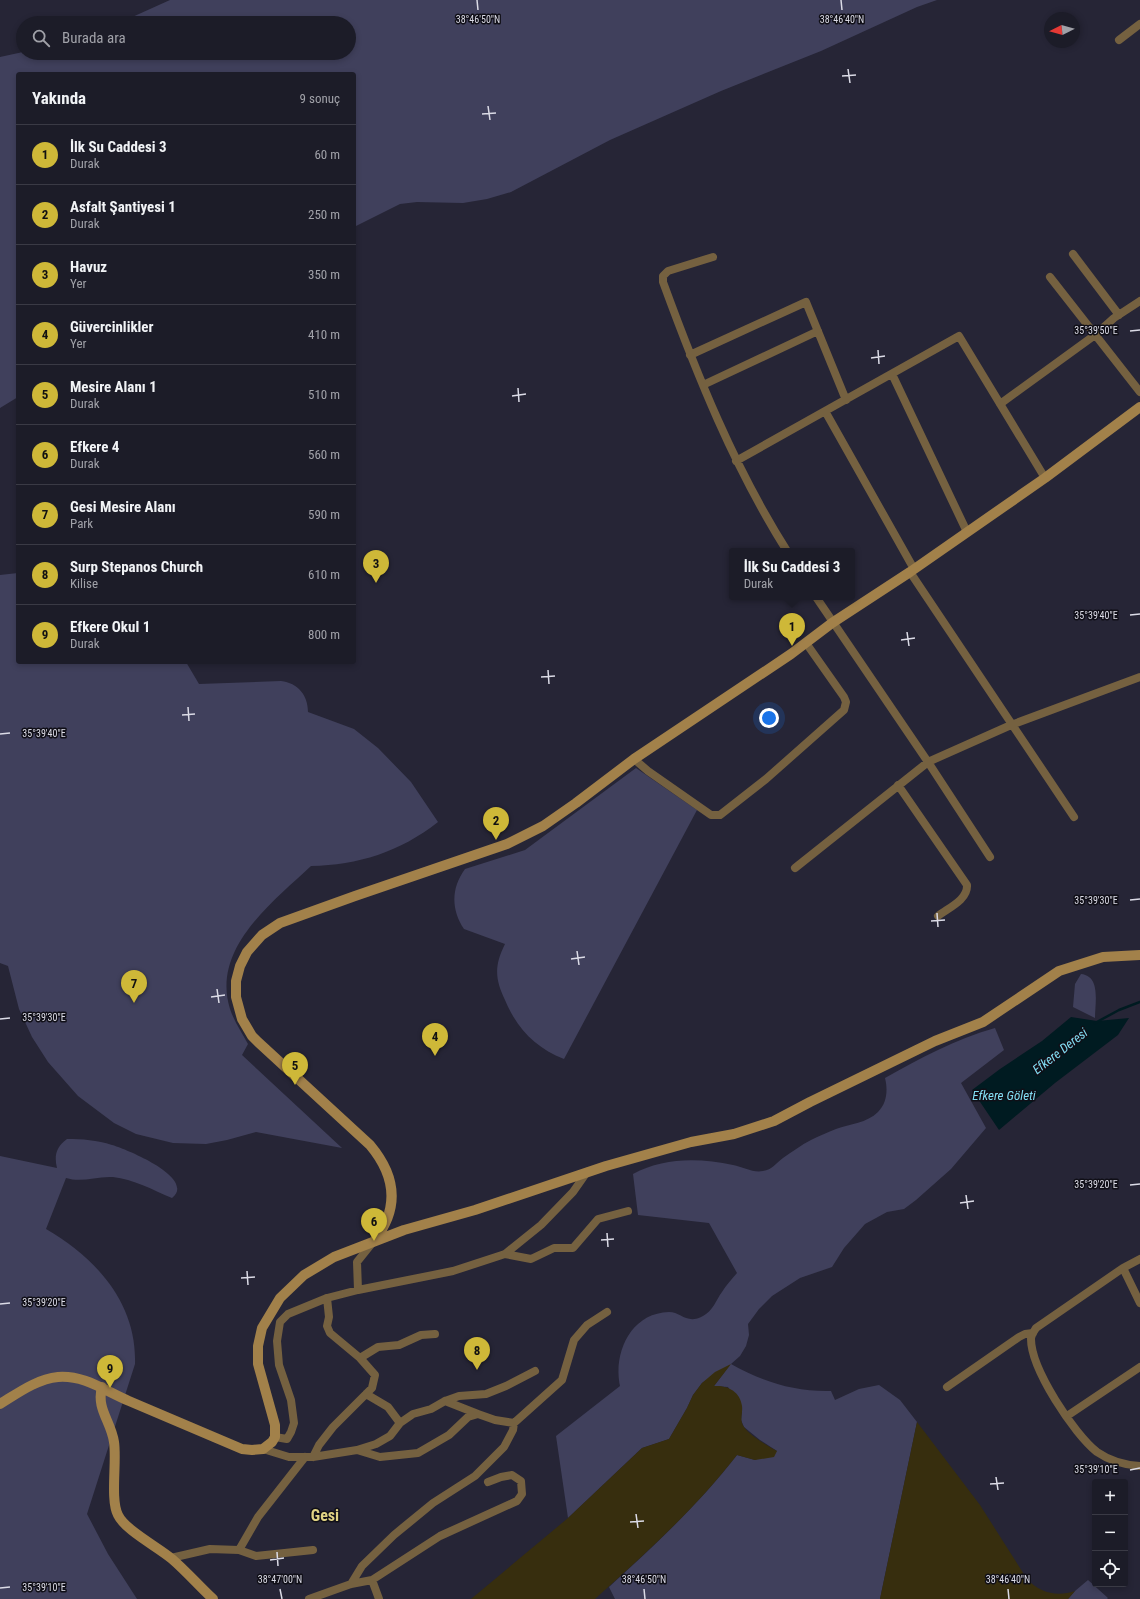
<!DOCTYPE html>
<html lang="tr">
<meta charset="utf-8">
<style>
body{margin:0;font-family:"Roboto Condensed",sans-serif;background:#252530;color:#f1f3f6}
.controls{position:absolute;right:12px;bottom:12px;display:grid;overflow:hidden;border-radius:4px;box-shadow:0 2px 6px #0003}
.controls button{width:36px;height:36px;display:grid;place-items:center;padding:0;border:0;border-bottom:1px solid #3a3a45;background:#1c1c28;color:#f1f3f6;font:20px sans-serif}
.compass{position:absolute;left:1044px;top:12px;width:36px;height:36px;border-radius:50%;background:#1c1c28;box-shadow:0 2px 6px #0003;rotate:264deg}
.you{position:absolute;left:769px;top:718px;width:14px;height:14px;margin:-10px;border:3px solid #fff;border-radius:50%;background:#1a73e8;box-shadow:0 0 0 6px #1a73e833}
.badge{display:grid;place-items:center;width:26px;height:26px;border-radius:50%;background:#ceb838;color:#111;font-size:13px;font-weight:700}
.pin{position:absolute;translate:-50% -33px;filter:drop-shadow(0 1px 2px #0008)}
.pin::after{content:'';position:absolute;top:21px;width:14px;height:12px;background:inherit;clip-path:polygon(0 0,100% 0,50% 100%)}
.popup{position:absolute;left:729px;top:548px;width:126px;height:52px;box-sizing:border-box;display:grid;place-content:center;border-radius:4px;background:#1c1c28;filter:drop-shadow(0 1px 3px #0005);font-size:13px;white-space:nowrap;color:#a0a1a8}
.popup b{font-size:15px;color:#f1f3f6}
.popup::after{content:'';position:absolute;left:50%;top:100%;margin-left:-8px;border:8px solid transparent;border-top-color:#1c1c28}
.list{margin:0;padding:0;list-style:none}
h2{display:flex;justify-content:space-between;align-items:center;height:52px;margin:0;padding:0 16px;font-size:17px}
h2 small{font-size:13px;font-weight:400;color:#a0a1a8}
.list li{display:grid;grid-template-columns:26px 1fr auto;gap:12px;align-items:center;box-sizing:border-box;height:60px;padding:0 16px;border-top:1px solid #3a3a45}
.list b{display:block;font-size:15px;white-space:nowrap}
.list p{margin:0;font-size:13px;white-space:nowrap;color:#a0a1a8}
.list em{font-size:13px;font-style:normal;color:#a0a1a8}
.icon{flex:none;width:22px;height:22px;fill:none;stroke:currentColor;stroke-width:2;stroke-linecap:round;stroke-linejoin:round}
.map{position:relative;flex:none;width:1140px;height:1599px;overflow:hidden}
.search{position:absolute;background:#1c1c28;box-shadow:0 2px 6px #0003;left:16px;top:16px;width:340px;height:44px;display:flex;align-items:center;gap:10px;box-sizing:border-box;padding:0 14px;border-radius:22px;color:#a0a1a8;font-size:15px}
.panel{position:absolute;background:#1c1c28;box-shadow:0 2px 6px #0003;left:16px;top:72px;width:340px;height:592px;border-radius:4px}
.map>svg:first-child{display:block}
</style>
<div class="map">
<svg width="1140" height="1599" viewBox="0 0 1140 1599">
<rect width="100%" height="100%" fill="#262536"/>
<!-- green -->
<path fill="#40405c" d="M170,0h767l-20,7 -96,44 -100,40 -111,49 -99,52 -24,7 -24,4 -46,-1 -17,2 -46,23v-153h-336v323l-18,11v-351l23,-5 326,1v-30h-230z
M18,573v89h168l13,22 82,-3c17,2 27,14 27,31l46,17 24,19 33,34 27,40c-38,30 -80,43 -127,44 -38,36 -100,82 -81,143 4,12 12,24 18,35l-6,11 100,93 -86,-16 -29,8 -21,4 -33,-1 -37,-9 -22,-11 -36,-27 -30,-34 -16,-25 -13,-28 -11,-43 -8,-3v-388z
M636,768l61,42 -133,249c-28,-11 -47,-30 -59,-59 -10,-21 -11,-34 0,-56l-41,-15c-13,-19 -13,-41 1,-60l60,-19z
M1081,974c20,2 14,29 14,44l-22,-11 2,-23z
M995,1028l9,22 -43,33 25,45 -35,41 -35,31 -12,9 -17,3 -22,12 -21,24 -12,19 -32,11 -28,18 -13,13 -11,15 1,11 -3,11 -6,10 -9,8c32,18 64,28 100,27l4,9 24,-11 20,-4 21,15 17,22 -37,177h-265l-6,-12c46,-42 90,-83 128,-132l18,5 22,-9 -17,-11 -16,-13 -3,-7 1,-9 -14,-24 -14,-1 16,-21 -28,18 -9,12 -6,13 -18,31 -27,9 -74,70 -12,-82 64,-50c-7,-32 10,-73 49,-74 12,0 18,13 34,4 10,-5 13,-16 19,-24 4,-7 10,-13 15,-19l-28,-50 -71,-8 -5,-41c31,-17 67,-16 100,-9 10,2 20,8 30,6 9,-1 13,-8 20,-13 9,-6 18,-13 28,-18 8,-4 17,-8 25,-11 14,-5 31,-6 42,-17 9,-9 10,-22 7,-34 36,-20 70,-39 110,-50z
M67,1139c15,0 30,1 45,6 14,4 85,33 60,53 -19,-8 -39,-19 -59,-21 -17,-1 -31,6 -47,1l-20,51c50,29 91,74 89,135l-48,150 21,40 29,45h-137v-443l57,12c-3,-12 -1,-21 10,-29z
M1088,1580l20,18 -1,1h-39l7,-8z"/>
<!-- sand -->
<path fill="#372e0e" d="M731,1364l-17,22c13,-1 26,5 28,20 1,8 -3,14 2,21 6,9 24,19 33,24l-3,6 -19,3 -18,-5c-43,55 -91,98 -142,144h-124l97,-81 74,-70 27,-9 18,-31 6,-13 9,-12 13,-11z
M917,1422l63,83 47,74c13,14 30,18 48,12l-7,8h-188z"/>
<!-- water -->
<path fill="#001b21" d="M1071,1017l26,4 32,-3 -11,17 -63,48 -56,47 -27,-40 28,-21 42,-28z"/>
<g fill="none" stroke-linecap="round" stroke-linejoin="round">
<!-- stream -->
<path stroke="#001b21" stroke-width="2.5" d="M1095,1023l24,-13 21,-8"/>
<!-- street -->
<path stroke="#756140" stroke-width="8" d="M1119,40l21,-16
M1073,254l46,61
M713,257l-45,14 -5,5v6c34,93 71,185 124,269
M1050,277l90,115
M690,355l116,-53 40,98
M892,374l75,158
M703,385l115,-54
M1000,404l95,-69 19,-17 26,-17
M825,411l89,158
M736,461l223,-125 86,142
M910,572l164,245
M816,597l112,165 62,95
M634,759l14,12 63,44h9l46,-36 78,-69 2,-8 -2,-5 -38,-54
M898,785l69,100c1,15 -19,23 -29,31
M795,868l133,-106 83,-37 129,-48
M505,1254l26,5 23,-11h19l25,-29 30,-8
M1140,1259l-17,9 -87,60c-2,3 -5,7 -5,11 0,30 43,95 66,113 13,9 27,13 43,14
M1123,1268l17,35
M358,1290l-1,-28 16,-20
M360,1358l18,-11 21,-2 22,-10 14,-1
M947,1387l72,-50 6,-3 8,-1
M366,1394l22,13 12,16
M445,1401l33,13
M1067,1416l73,-49
M275,1437l12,2 4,-7 3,-9 -3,-23 -12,-35 -2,-24 3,-19 8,-8 39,-16 31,-8 95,-19 52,-17 36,-29 32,-33 14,-20
M263,1449l26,8h24l44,-7 23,7 38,-4 31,-18 19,-18 10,-3 17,6 19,3
M357,1450l19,-6 14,-8 10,-13 13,-9 18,-5 14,-8 14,-5 27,-2 20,-8 29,-15
M313,1457l6,-12 14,-18 39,-39 3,-13 -15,-17 -30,-25 -3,-7 2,-9 -2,-19
M239,1550l17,6 57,-6
M171,1558l39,-9 29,1 19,-33 47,-60
M372,1580l7,19
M351,1584l11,-18 32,-31 39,-32 42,-27 29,-29 9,-17 1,-7 48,-43 12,-40 13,-15 20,-13
M309,1599l42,-15 21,-4 68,-44 77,-35 5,-7 -1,-13 -9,-6 -11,2 -13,5"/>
<!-- secondary -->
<path stroke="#a2814a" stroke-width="10" d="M374,1241c26,-33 22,-65 -4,-96l-112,-103 -6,-6 -10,-17 -6,-22v-16l4,-15 7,-14 15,-17 18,-12 75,-27 152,-52 36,-18 33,-23 58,-44 157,-105 41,-31 78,-51 135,-94 95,-71
M102,1387c-6,22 9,34 12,55 3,19 -4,58 4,73 7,15 40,32 54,44 14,12 27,27 41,40
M0,1404c18,-11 37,-25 58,-27 27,-2 47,14 71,24 38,16 76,32 113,48l10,1 11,-1 9,-7 3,-5v-12l-17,-61v-18l4,-18 18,-30 24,-23 30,-18 70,-27 71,-20 131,-44 85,-24 43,-8 40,-13 36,-19 125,-61 48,-19 76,-51 44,-14 37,-2"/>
</g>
<!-- ticks -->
<path fill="none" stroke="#dbdbe6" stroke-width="1.5" d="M477,0l1,10M841,0l1,10M848,69l2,14M842,76l14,-1M488,106l2,14M482,114l14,-1M1130,331l10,-1M878,350l1,14M871,358l14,-2M518,388l1,14M512,396l14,-2M1130,615l10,-1M907,632l2,14M901,640l14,-2M548,670l1,14M541,677l14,-1M188,707l1,14M182,715l13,-1M0,734l10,-1M1130,900l10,-1M937,913l1,14M931,921l14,-1M577,951l2,14M571,959l14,-2M217,989l2,14M211,997l14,-2M0,1019l10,-1M1130,1185l10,-1M966,1195l2,14M960,1203l14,-2M607,1233l1,14M601,1240l13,-1M247,1271l1,14M241,1278l14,-1M0,1304l10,-1M1130,1470l10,-2M996,1477l2,13M990,1484l14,-1M636,1514l2,14M630,1522l14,-1M277,1552l1,14M270,1560l14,-2M0,1588l10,-1M280,1589l2,10M644,1589l1,10M1008,1589l1,10"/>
<g text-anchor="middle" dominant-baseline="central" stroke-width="3" stroke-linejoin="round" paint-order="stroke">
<!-- water labels -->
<g font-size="13" font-style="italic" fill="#82def4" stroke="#100f17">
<text transform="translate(1060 1051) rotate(-38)">Efkere Deresi</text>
<text x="1004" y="1095">Efkere Göleti</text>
</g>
<!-- district labels -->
<g font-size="16" font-weight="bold" fill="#e0d384" stroke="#100f17">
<text x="325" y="1515">Gesi</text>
</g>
</g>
<g font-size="10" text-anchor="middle" fill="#dbdbe6" stroke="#100f17" stroke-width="3" stroke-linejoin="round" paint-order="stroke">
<text x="478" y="23">38°46'50"N</text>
<text x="842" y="23">38°46'40"N</text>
<text x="1096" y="334">35°39'50"E</text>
<text x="1096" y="619">35°39'40"E</text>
<text x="44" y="737">35°39'40"E</text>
<text x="1096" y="904">35°39'30"E</text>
<text x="44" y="1021">35°39'30"E</text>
<text x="1096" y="1188">35°39'20"E</text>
<text x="44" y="1306">35°39'20"E</text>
<text x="1096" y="1473">35°39'10"E</text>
<text x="280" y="1583">38°47'00"N</text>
<text x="644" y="1583">38°46'50"N</text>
<text x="1008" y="1583">38°46'40"N</text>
<text x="44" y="1591">35°39'10"E</text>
</g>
</svg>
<div class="controls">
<button>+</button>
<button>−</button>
<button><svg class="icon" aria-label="locate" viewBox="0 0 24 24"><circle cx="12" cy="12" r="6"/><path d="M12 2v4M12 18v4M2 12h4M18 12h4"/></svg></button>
</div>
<svg class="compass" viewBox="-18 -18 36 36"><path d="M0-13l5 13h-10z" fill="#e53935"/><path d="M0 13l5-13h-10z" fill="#a0a1a8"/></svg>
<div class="you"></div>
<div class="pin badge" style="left:792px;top:646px">1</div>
<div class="popup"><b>İlk Su Caddesi 3</b>Durak</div>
<div class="pin badge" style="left:496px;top:840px">2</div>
<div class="pin badge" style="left:376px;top:583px">3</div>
<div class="pin badge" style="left:435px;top:1056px">4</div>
<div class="pin badge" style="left:295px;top:1085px">5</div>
<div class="pin badge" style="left:374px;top:1241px">6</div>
<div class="pin badge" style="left:134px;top:1003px">7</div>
<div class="pin badge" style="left:477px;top:1370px">8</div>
<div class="pin badge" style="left:110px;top:1388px">9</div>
<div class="search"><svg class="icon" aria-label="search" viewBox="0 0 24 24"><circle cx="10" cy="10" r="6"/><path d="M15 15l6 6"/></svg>Burada ara</div>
<section class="panel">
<h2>Yakında<small>9 sonuç</small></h2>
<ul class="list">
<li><span class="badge">1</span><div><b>İlk Su Caddesi 3</b><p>Durak</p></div><em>60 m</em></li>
<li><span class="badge">2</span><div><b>Asfalt Şantiyesi 1</b><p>Durak</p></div><em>250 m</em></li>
<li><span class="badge">3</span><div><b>Havuz</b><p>Yer</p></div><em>350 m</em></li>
<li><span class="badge">4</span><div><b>Güvercinlikler</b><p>Yer</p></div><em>410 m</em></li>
<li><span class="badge">5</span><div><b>Mesire Alanı 1</b><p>Durak</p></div><em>510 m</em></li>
<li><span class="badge">6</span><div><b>Efkere 4</b><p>Durak</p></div><em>560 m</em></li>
<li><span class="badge">7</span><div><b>Gesi Mesire Alanı</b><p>Park</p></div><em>590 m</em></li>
<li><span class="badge">8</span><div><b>Surp Stepanos Church</b><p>Kilise</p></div><em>610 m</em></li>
<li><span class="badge">9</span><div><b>Efkere Okul 1</b><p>Durak</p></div><em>800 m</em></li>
</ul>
</section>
</div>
